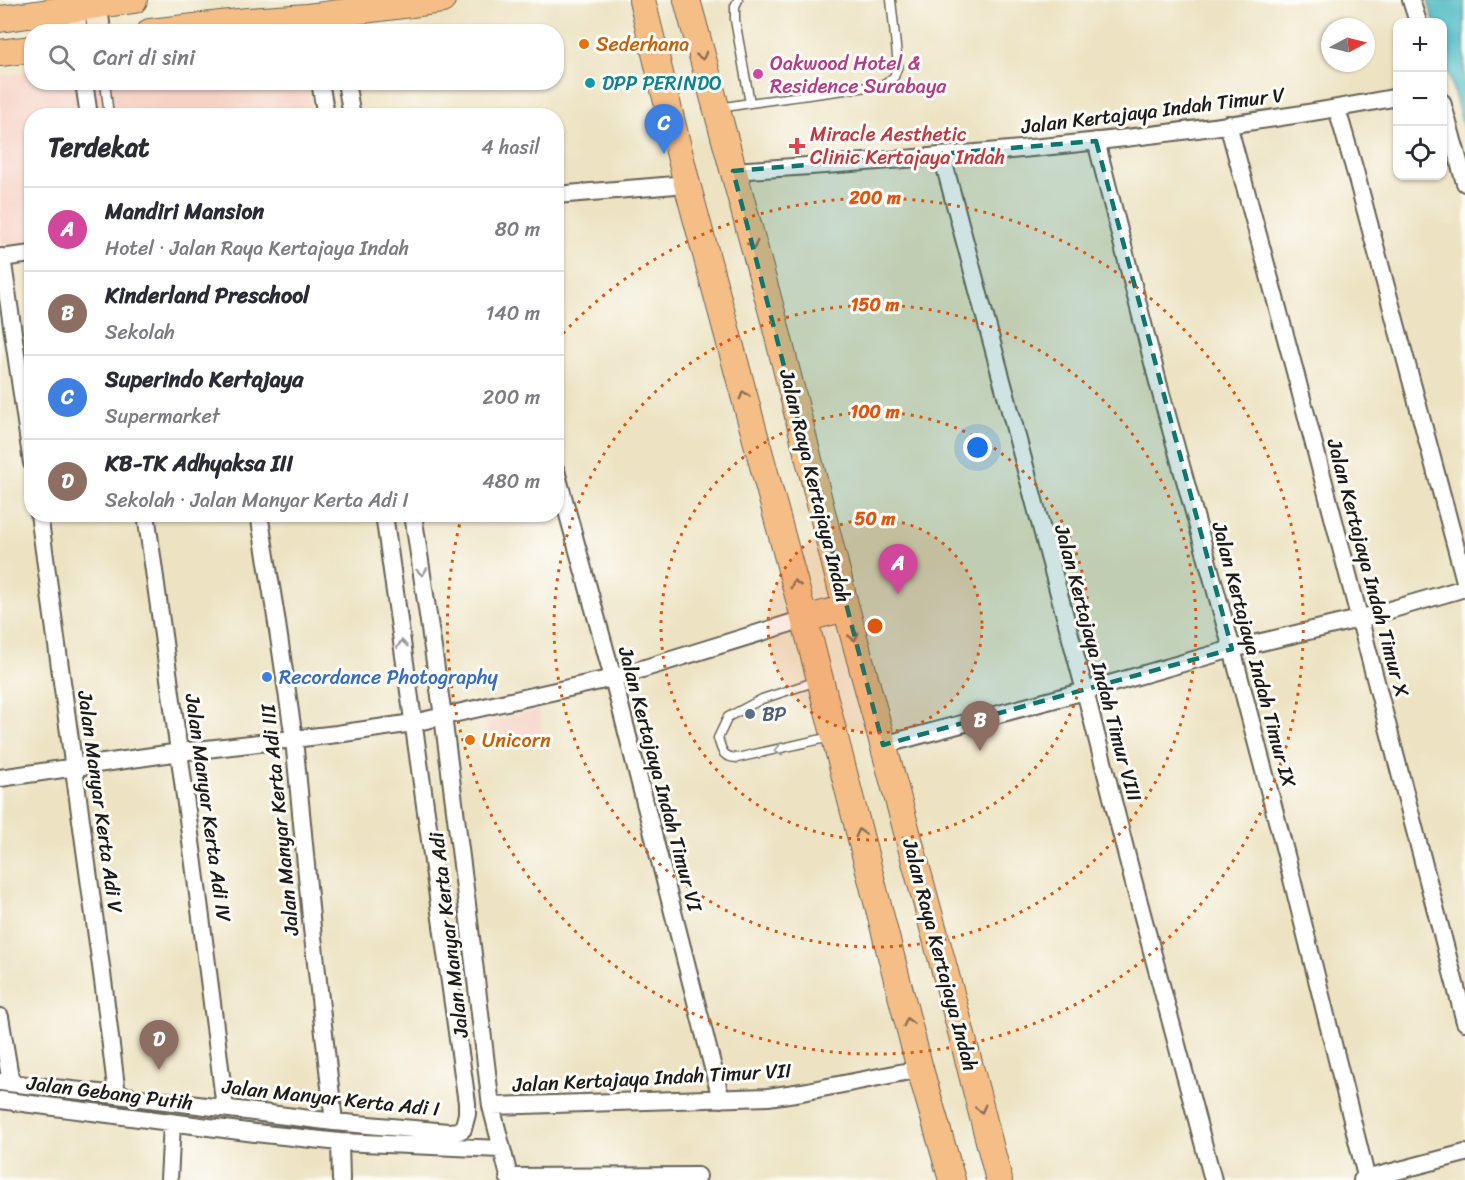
<!DOCTYPE html>
<html lang="id">
<meta charset="utf-8">
<style>
body{margin:0;font-family:Sriracha,sans-serif;background:#f2f2f3;color:#2b2b33}
.controls{position:absolute;right:18px;top:18px;display:grid;overflow:hidden;border-radius:12px;box-shadow:0 2px 4px #0004}
.controls button{width:54px;height:54px;display:grid;place-items:center;padding:0;border:0;border-bottom:2px solid #e1e1e2;background:#fff;color:#2b2b33;font:30px sans-serif}
.compass{position:absolute;left:1321px;top:18px;width:54px;height:54px;border-radius:50%;background:#fff;box-shadow:0 2px 4px #0004;rotate:83deg}
.you{position:absolute;left:978px;top:448px;width:21px;height:21px;margin:-15px;border:4px solid #fff;border-radius:50%;background:#1a73e8;box-shadow:0 0 0 9px #1a73e833}
.badge{display:grid;place-items:center;width:39px;height:39px;border-radius:50%;background:#ea580c;color:#fff;font-size:20px;font-weight:700}
.pin{position:absolute;translate:-50% -50px;filter:drop-shadow(0 2px 3px #0008)}
.pin::after{content:'';position:absolute;top:32px;width:21px;height:18px;background:inherit;clip-path:polygon(0 0,100% 0,50% 100%)}
.list{margin:0;padding:0;list-style:none}
h2{display:flex;justify-content:space-between;align-items:center;height:78px;margin:0;padding:0 24px;font-size:26px}
h2 small{font-size:20px;font-weight:400;color:#7c7c81}
.list li{display:grid;grid-template-columns:39px 1fr auto;gap:18px;align-items:center;box-sizing:border-box;height:84px;padding:0 24px;border-top:2px solid #e1e1e2}
.list b{display:block;font-size:22px;white-space:nowrap}
.list p{margin:0;font-size:20px;white-space:nowrap;color:#7c7c81}
.list em{font-size:20px;font-style:normal;color:#7c7c81}
.icon{flex:none;width:33px;height:33px;fill:none;stroke:currentColor;stroke-width:2;stroke-linecap:round;stroke-linejoin:round}
.map{position:relative;flex:none;width:1465px;height:1180px;overflow:hidden}
.search{position:absolute;background:#fff;box-shadow:0 2px 4px #0004;left:24px;top:24px;width:540px;height:66px;display:flex;align-items:center;gap:15px;box-sizing:border-box;padding:0 21px;border-radius:24px;color:#7c7c81;font-size:22px}
.panel{position:absolute;background:#fff;box-shadow:0 2px 4px #0004;left:24px;top:108px;width:540px;height:414px;border-radius:24px}
.map>svg:first-child{display:block}
</style>
<div class="map">
<svg width="1465" height="1180" viewBox="0 0 1465 1180">
<rect width="100%" height="100%" fill="#fdfcf7"/>
<filter id="ink" filterUnits="userSpaceOnUse"><feTurbulence type="fractalNoise" baseFrequency=".0167" numOctaves="2"/><feDisplacementMap in="SourceGraphic" scale="12" xChannelSelector="R" yChannelSelector="G"/><feConvolveMatrix kernelMatrix="1 2 1 2 8 2 1 2 1" color-interpolation-filters="sRGB"/></filter>
<filter id="wash" filterUnits="userSpaceOnUse"><feTurbulence type="fractalNoise" baseFrequency=".008" numOctaves="4" result="noise"/><feDisplacementMap in="SourceGraphic" scale="24" xChannelSelector="R" yChannelSelector="G"/><feGaussianBlur stdDeviation="1.35" result="paint"/><feColorMatrix in="noise" values="0 0 0 0 0 0 0 0 0 0 0 0 0 0 0 0 0 1.4 0 .05"/><feComposite in="paint" operator="in"/></filter>
<g filter="url(#wash)">
<rect width="100%" height="100%" fill="#ede3c3"/>
<!-- built -->
<path fill="#f6d1c5" d="M31,72l1,10 274,1 7,32 -281,1 -1,127 -31,3v-170z
M539,710l5,35 -54,6 -4,-29z"/>
<!-- water -->
<path fill="#4cbac3" stroke="#346b70" stroke-width="1.5" d="M1428,0h36l1,133 -22,-80 -1,-31h-8z"/>
</g>
<g filter="url(#ink)">
<g fill="none" stroke-linecap="round" stroke-linejoin="round">
<!-- service casing -->
<g stroke="#656256" stroke-width="11">
<path id="service" d="M738,0l-3,6v14l15,83
M105,82l4,34
M719,108l31,-5 132,-18 12,-8 4,-12 -7,-65
M817,681l-55,18 -34,18 -10,21c4,13 4,19 19,20l94,-21"/>
</g>
<!-- minor casing -->
<g stroke="#656256" stroke-width="20">
<path id="minor" d="M1411,0l7,22
M334,14l3,18
M84,82l5,34
M320,82l6,34
M346,82l6,34
M1442,102l23,81
M1337,109l18,62 110,410
M1228,124l66,244 171,654
M1096,141l64,249 72,259 54,206 81,325
M942,156l143,535 47,185 81,304
M733,171c222,-14 446,-32 665,-74
M556,195l131,-11
M2,257l30,206
M0,258l32,-4
M556,471l57,207 108,421
M39,514l65,474 13,107
M146,514c28,198 55,396 79,594
M259,514l17,103 18,122 18,189 22,194
M413,514l30,202 24,188 24,202 19,74
M883,745l202,-54 147,-42 127,-30 106,-31
M0,778l180,-26 157,-18 76,-11 200,-45 191,-59
M0,1017l11,66
M0,1082l117,13 217,27 114,10 11,-1 4,-2 4,-15v-11c-26,-196 -56,-392 -83,-589
M0,1100l255,33 85,9 161,7
M491,1106l277,-9 34,-5 118,-23
M340,1142l1,38
M508,1177l190,-1
M169,1180l3,-57
M1362,1180l103,-27"/>
</g>
<!-- secondary casing -->
<g stroke="#656256" stroke-width="26">
<path id="secondary" d="M96,5l3,27
M73,8l3,24"/>
</g>
<!-- primary casing -->
<g stroke="#656256" stroke-width="28">
<path id="primary" d="M642,0l45,184 119,441 114,444 32,111
M687,0l87,320 72,288 110,404 43,168
M0,19l134,-19
M150,32l98,-11 60,-4 134,-17
M0,53l32,-4
M804,619l42,-11"/>
</g>
<!-- service -->
<use href="#service" stroke="#fff" stroke-width="8"/>
<!-- minor -->
<use href="#minor" stroke="#fff" stroke-width="16"/>
<!-- secondary -->
<use href="#secondary" stroke="#fbe5cf" stroke-width="22"/>
<!-- primary -->
<use href="#primary" stroke="#f6be87" stroke-width="26"/>
</g>
<!-- one-way arrows -->
<defs><path id="oneway-chevron" d="M-2-3.5L2.5 0L-2 3.5" fill="none" stroke-width="1.6" stroke-linecap="round" stroke-linejoin="round" transform="scale(1.5)"/></defs>
<g stroke="#896d52">
<use href="#oneway-chevron" transform="translate(702 56) rotate(75)"/>
<use href="#oneway-chevron" transform="translate(753 245) rotate(75)"/>
<use href="#oneway-chevron" transform="translate(744 395) rotate(-105)"/>
<use href="#oneway-chevron" transform="translate(795 584) rotate(-105)"/>
<use href="#oneway-chevron" transform="translate(854 637) rotate(75)"/>
<use href="#oneway-chevron" transform="translate(860 833) rotate(-105)"/>
<use href="#oneway-chevron" transform="translate(908 1022) rotate(-104)"/>
<use href="#oneway-chevron" transform="translate(981 1109) rotate(76)"/>
</g>
<g stroke="#999">
<use href="#oneway-chevron" transform="translate(422 572) rotate(82)"/>
<use href="#oneway-chevron" transform="translate(402 644) rotate(-98)"/>
<use href="#oneway-chevron" transform="translate(778 750) rotate(166)"/>
</g>
</g>
<!-- marked area -->
<path fill="#0f766e" fill-opacity="0.2" stroke="#0f766e" stroke-width="4.5" stroke-dasharray="12 8" stroke-linejoin="round" d="M1096,141l136,508 -349,96 -150,-574z"/>
<!-- distance rings -->
<circle cx="875" cy="626" r="107" fill="#de560d" fill-opacity=".12"/>
<g fill="none" stroke="#de560d" stroke-width="3" stroke-dasharray="3 6">
<circle cx="875" cy="626" r="107"/>
<circle cx="875" cy="626" r="214"/>
<circle cx="875" cy="626" r="321"/>
<path d="M557 340A428 428 0 1 1 462 515"/>
</g>
<!-- markers -->
<g fill="#e8710a" stroke="#fdfcf7" stroke-width="2">
<circle cx="584" cy="44" r="6"/>
<circle cx="470" cy="740" r="6"/>
</g>
<circle fill="#d1479c" stroke="#fdfcf7" stroke-width="2" cx="758" cy="74" r="6"/>
<circle fill="#0f9aa8" stroke="#fdfcf7" stroke-width="2" cx="590" cy="83" r="6"/>
<path fill="#e0444e" stroke="#fdfcf7" stroke-width="2" d="M794 137h6v6h6v6h-6v6h-6v-6h-6v-6h6z"/>
<circle fill="#3f7fe0" stroke="#fdfcf7" stroke-width="2" cx="267" cy="677" r="6"/>
<circle fill="#5c6f8a" stroke="#fdfcf7" stroke-width="2" cx="750" cy="714" r="6"/>
<g text-anchor="middle" dominant-baseline="central" stroke-width="6" stroke-linejoin="round" paint-order="stroke">
<!-- food labels -->
<g font-size="20" fill="#c56008" stroke="#fdfcf7" text-anchor="start">
<text x="596" y="44">Sederhana</text>
<text x="482" y="740">Unicorn</text>
</g>
<!-- hotel labels -->
<g font-size="20" fill="#b23c85" stroke="#fdfcf7" text-anchor="start">
<text x="770" y="63">Oakwood Hotel &amp;<tspan x="770" dy="23">Residence Surabaya</tspan></text>
</g>
<!-- culture labels -->
<g font-size="20" fill="#0d838f" stroke="#fdfcf7" text-anchor="start">
<text x="602" y="83">DPP PERINDO</text>
</g>
<!-- street labels -->
<g font-size="20" fill="#1c1c1c" stroke="#fdfcf7">
<text transform="translate(1153 111) rotate(-7)">Jalan Kertajaya Indah Timur V</text>
<text transform="translate(815 486) rotate(76)">Jalan Raya Kertajaya Indah</text>
<text transform="translate(1368 568) rotate(75)">Jalan Kertajaya Indah Timur X</text>
<text transform="translate(1254 655) rotate(75)">Jalan Kertajaya Indah Timur IX</text>
<text transform="translate(1098 663) rotate(75)">Jalan Kertajaya Indah Timur VIII</text>
<text transform="translate(660 779) rotate(75)">Jalan Kertajaya Indah Timur VI</text>
<text transform="translate(100 802) rotate(82)">Jalan Manyar Kerta Adi V</text>
<text transform="translate(208 808) rotate(82)">Jalan Manyar Kerta Adi IV</text>
<text transform="translate(280 820) rotate(-96)">Jalan Manyar Kerta Adi III</text>
<text transform="translate(449 935) rotate(-97)">Jalan Manyar Kerta Adi</text>
<text transform="translate(940 955) rotate(75)">Jalan Raya Kertajaya Indah</text>
<text transform="translate(652 1078) rotate(-3)">Jalan Kertajaya Indah Timur VII</text>
<text transform="translate(110 1093) rotate(7)">Jalan Gebang Putih</text>
<text transform="translate(331 1098) rotate(6)">Jalan Manyar Kerta Adi I</text>
</g>
<!-- health labels -->
<g font-size="20" fill="#be3a42" stroke="#fdfcf7" text-anchor="start">
<text x="810" y="134">Miracle Aesthetic<tspan x="810" dy="23">Clinic Kertajaya Indah</tspan></text>
</g>
<!-- shop labels -->
<g font-size="20" fill="#366cbe" stroke="#fdfcf7" text-anchor="start">
<text x="279" y="677">Recordance Photography</text>
</g>
<!-- service labels -->
<g font-size="20" fill="#4e5e75" stroke="#fdfcf7" text-anchor="start">
<text x="762" y="714">BP</text>
</g>
</g>
<circle cx="875" cy="626" r="9" fill="#de560d" stroke="#fdfcf7" stroke-width="3"/>
<g font-size="18" text-anchor="middle" font-weight="bold" fill="#de560d" stroke="#fdfcf7" stroke-width="6" stroke-linejoin="round" paint-order="stroke">
<text x="875" y="204">200 m</text>
<text x="875" y="311">150 m</text>
<text x="875" y="418">100 m</text>
<text x="875" y="525">50 m</text>
</g>
</svg>
<div class="controls">
<button>+</button>
<button>−</button>
<button><svg class="icon" aria-label="locate" viewBox="0 0 24 24"><circle cx="12" cy="12" r="6"/><path d="M12 2v4M12 18v4M2 12h4M18 12h4"/></svg></button>
</div>
<svg class="compass" viewBox="-18 -18 36 36"><path d="M0-13l5 13h-10z" fill="#e53935"/><path d="M0 13l5-13h-10z" fill="#7c7c81"/></svg>
<div class="you"></div>
<div class="pin badge" style="left:898px;top:594px;background:#d1479c">A</div>
<div class="pin badge" style="left:980px;top:751px;background:#8d6e63">B</div>
<div class="pin badge" style="left:664px;top:154px;background:#3f7fe0">C</div>
<div class="pin badge" style="left:159px;top:1070px;background:#8d6e63">D</div>
<div class="search"><svg class="icon" aria-label="search" viewBox="0 0 24 24"><circle cx="10" cy="10" r="6"/><path d="M15 15l6 6"/></svg>Cari di sini</div>
<section class="panel">
<h2>Terdekat<small>4 hasil</small></h2>
<ul class="list">
<li><span class="badge" style="background:#d1479c">A</span><div><b>Mandiri Mansion</b><p>Hotel · Jalan Raya Kertajaya Indah</p></div><em>80 m</em></li>
<li><span class="badge" style="background:#8d6e63">B</span><div><b>Kinderland Preschool</b><p>Sekolah</p></div><em>140 m</em></li>
<li><span class="badge" style="background:#3f7fe0">C</span><div><b>Superindo Kertajaya</b><p>Supermarket</p></div><em>200 m</em></li>
<li><span class="badge" style="background:#8d6e63">D</span><div><b>KB-TK Adhyaksa III</b><p>Sekolah · Jalan Manyar Kerta Adi I</p></div><em>480 m</em></li>
</ul>
</section>
</div>
